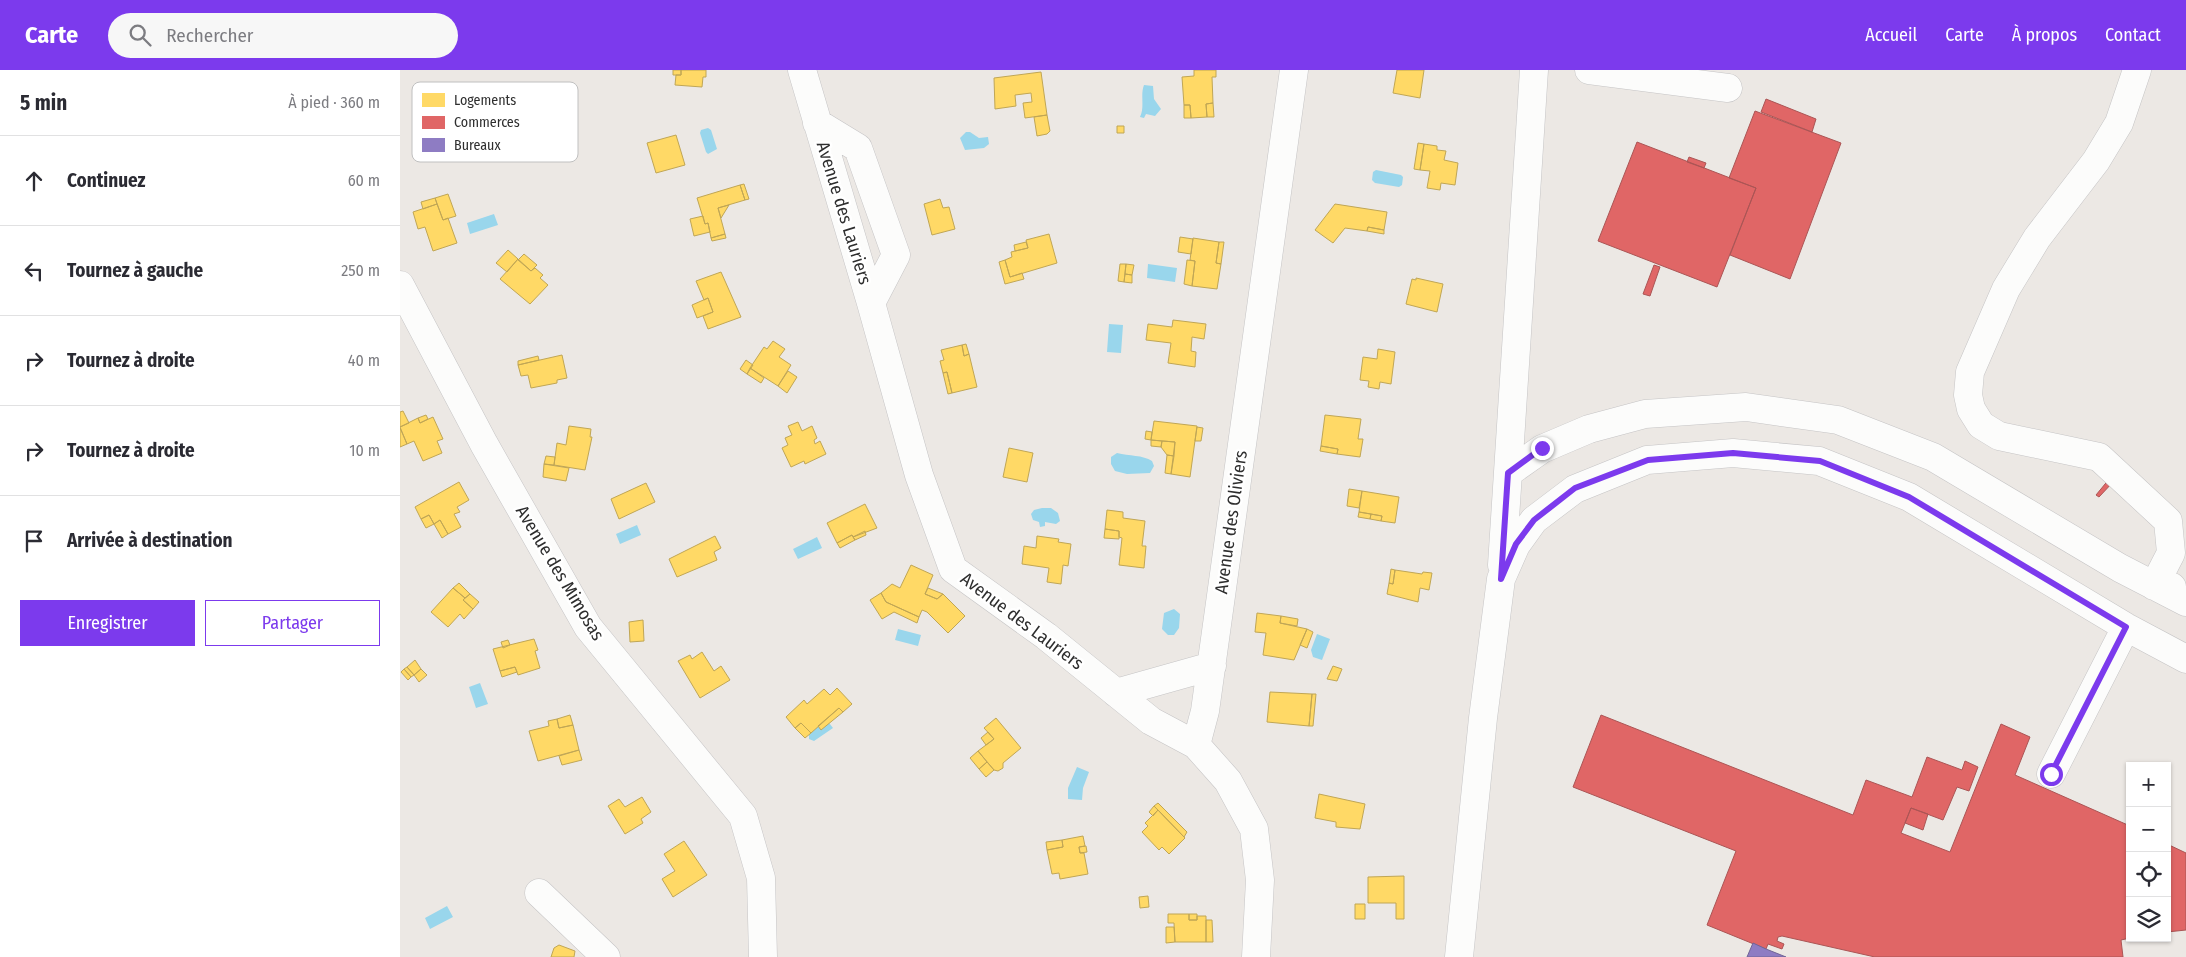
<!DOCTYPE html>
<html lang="fr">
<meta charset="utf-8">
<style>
body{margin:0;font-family:"Fira Sans Condensed",sans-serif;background:#f7f7f7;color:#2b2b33}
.controls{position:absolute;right:15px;bottom:15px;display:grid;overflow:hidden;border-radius:0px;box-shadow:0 1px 4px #0004}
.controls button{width:45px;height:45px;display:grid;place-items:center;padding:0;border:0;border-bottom:1px solid #e1e1e2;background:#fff;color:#2b2b33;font:25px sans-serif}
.stop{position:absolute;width:15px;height:15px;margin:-11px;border:4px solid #7c3aed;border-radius:50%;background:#fff}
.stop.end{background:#7c3aed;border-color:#fff;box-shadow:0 1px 5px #0008}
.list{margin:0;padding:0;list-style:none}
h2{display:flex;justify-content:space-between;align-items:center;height:65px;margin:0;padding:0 20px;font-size:21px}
h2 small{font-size:16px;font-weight:400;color:#7c7c81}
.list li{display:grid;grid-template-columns:32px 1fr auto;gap:15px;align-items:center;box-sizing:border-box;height:90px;padding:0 20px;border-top:1px solid #e1e1e2}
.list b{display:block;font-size:19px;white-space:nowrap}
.list em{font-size:16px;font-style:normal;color:#7c7c81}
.actions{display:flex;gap:10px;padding:15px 20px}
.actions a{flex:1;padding:11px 0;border:1px solid #7c3aed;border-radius:0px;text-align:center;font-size:18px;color:#7c3aed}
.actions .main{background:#7c3aed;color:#fff}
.icon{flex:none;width:28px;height:28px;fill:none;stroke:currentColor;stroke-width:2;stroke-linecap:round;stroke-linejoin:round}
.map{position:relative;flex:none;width:1786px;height:887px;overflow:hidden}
header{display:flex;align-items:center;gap:30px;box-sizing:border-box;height:70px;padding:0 25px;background:#7c3aed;color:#fff}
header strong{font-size:24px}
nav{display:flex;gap:28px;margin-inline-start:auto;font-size:18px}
.search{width:350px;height:45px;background:#f7f7f7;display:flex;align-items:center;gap:12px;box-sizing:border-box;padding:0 18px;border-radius:28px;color:#7c7c81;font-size:19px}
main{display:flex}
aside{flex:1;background:#fff}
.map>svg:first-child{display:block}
</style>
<header>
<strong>Carte</strong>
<div class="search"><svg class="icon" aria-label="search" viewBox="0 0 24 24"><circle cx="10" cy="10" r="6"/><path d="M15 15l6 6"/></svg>Rechercher</div>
<nav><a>Accueil</a><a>Carte</a><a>À propos</a><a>Contact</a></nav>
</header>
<main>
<aside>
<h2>5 min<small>À pied · 360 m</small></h2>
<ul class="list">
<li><svg class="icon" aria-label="ahead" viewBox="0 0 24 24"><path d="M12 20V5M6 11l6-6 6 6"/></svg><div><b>Continuez</b></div><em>60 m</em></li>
<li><svg class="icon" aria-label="left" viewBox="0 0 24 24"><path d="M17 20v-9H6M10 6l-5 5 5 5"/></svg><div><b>Tournez à gauche</b></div><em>250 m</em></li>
<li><svg class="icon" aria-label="right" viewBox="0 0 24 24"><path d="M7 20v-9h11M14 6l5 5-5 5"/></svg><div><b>Tournez à droite</b></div><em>40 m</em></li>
<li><svg class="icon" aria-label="right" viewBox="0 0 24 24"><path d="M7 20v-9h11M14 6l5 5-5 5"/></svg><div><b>Tournez à droite</b></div><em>10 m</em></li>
<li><svg class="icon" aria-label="arrive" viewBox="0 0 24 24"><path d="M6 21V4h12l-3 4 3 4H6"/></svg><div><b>Arrivée à destination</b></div></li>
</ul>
<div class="actions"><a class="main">Enregistrer</a><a>Partager</a></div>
</aside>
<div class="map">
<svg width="1786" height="887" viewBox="0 0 1786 887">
<rect width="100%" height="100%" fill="#ece8e4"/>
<!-- water -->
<path fill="#99d6ec" d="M744,15l9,1 1,13 7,10 -6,7 -9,-2 -2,4 -4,-1c5,-10 0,-22 4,-32z
M308,58l3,2 6,19 -9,5 -2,-2 -6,-19 1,-3z
M566,62h4l9,6 9,-1 1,7 -5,4 -19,2 -5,-12z
M976,100l25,5 2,2 -1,8 -3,2 -24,-4 -3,-3 1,-8z
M94,144l4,11 -28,9 -3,-11z
M748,194l29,4 -2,14 -28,-4z
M709,254l14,1 -2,28 -14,-1z
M717,383c12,3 26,2 35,8l2,5 -4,7 -23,1 -12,-3 -4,-7v-7z
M642,438h9l7,5 2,8 -4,3 -11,-2v4l-5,1 -1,-5 -6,-2 -2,-6 3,-4z
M237,455l4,10 -21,9 -4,-10z
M417,467l5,11 -24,11 -5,-10z
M774,539l6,5 -1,14 -5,7h-6l-6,-6 2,-16z
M498,559l23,6 -3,11 -23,-6z
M917,564l13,5 -8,21 -9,-3 -2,-7z
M80,613l8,21 -12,4 -7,-21z
M426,649l7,9 -19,13 -5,-2v-5z
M677,697l12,5 -6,16 -1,12 -14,-1v-11z
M47,836l6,11 -23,12 -5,-11z"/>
<!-- homes -->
<path fill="#ffd966" stroke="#c0a655" d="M273,0h8v5h-8z
M281,0h25v7h-3l-1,10 -27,-2 1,-10h5z
M794,0h22v7h-4l1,26 -7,1 1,13 -16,1 -1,-13h-6l-2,-28 12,-1z
M997,0h27l-4,28 -27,-5z
M641,2l6,43 -22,3 -2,-15 9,-1 -1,-9 -16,2 1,11 -21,3 -1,-31z
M813,33l1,14h-7l-1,-13z
M784,35h6l1,13h-7z
M647,45l3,16 -3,3 -10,2 -3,-19z
M717,56h7v7h-7z
M276,65l9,30 -29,8 -9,-30z
M1018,73l6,1 -4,26 -6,-1z
M1024,74l13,2v4l9,1 -2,9 14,3 -3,22 -14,-2 -1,7 -13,-2 3,-17 -10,-1z
M344,114l5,15 -4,1 -5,-15z
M340,115l5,15 -27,8 7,26 -14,4 -3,-15 -3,1 -8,-26z
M48,124l8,22 -13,4 -8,-22z
M35,128l2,6 -14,5 -2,-7z
M540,129l3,9 6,-1 6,22 -23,6 -8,-31z
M37,134l6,16 5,-2 9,25 -24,8 -8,-24 -7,2 -5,-17z
M935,134l52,8 -3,18 -16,-3 -1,4 -22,-3 -12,15 -18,-13z
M329,135l-8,13 -3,-10z
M303,146l2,8 3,-1 2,9 -16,4 -4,-17z
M968,157l16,3v4l-17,-3z
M325,164l1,4 -14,3 -1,-3z
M649,164l8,29 -47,14 -5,-17 7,-3 -1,-5 17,-4 -2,-8z
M780,167l13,2 -2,15 -13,-2z
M793,168l26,4 -3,21 5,1 -4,25 -25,-3 3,-25 -5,-1z
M626,172l2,6 -13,3 -1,-6z
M819,172h5l-3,22 -5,-1z
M108,180l10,9 -11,13 -11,-9z
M124,184l13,11 -6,6 -13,-11z
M118,189l13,12 4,-3 8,7 -3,3 8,7 -18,19 -30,-25z
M605,190l5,17 12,-4 2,6 -19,5 -6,-22z
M787,190l8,1 -3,25 -8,-2z
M720,194h6l-2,18 -6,-1z
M726,194l8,1 -2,10 -7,-1z
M321,202l20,45 -33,12 -5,-13 10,-4 -5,-14 -4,2 -8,-19z
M725,204l7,1v8l-8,-1z
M1016,208l27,6 -6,28 -31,-8 6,-25 4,1z
M308,228l5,14 -16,6 -5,-13z
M773,250l33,4 -2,15 -12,-2 -1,14 5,1 -1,15 -27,-4 3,-20 -25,-3 2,-16 24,3z
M373,271l12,8 -6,8 12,8 -13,21 -28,-18 14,-21 3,2z
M566,274l3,10 -5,2 -2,-11z
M562,275l2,11 5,-2 8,33 -25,6 -5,-21 -4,1 -3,-12 4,-1 -3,-10z
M978,279l17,3 -4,32 -11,-2 -1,7 -11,-2 1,-6 -9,-1 3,-23 14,2z
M162,285l5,23 -10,2v3l-26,5 -3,-13 -7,1 -3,-11z
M138,286l1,4 -21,5v-4z
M346,290l7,5 -6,9 -7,-5z
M350,298l14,10 -3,5 -14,-9z
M388,301l9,6 -10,16 -9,-7z
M547,302l5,21 -4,1 -5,-21z
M3,341l6,12 -9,4v-15z
M26,345l2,4 -8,4 -2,-5z
M925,345l36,4 -3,20h5l-3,18 -23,-3 1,-5 -17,-3z
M33,347l10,22 -6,2 5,12 -19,8 -9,-20 -7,3 -7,-17 18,-9 2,5z
M754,351l43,5 -7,51 -19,-3 4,-32 -24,-2z
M398,352l4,9 10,-5 5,12 -3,2 1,4 5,-3 6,13 -21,10 -1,-3 -13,6 -9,-19 6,-3 -3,-7 7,-3 -4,-9z
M169,356l22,3 -1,8h2l-7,33 -31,-5 3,-22 9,2z
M797,357l6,1 -2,13h-6z
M0,358l7,16 -7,3z
M746,361l6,1 -1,8 -6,-1z
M751,370l11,1 -1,6 -10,-1z
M762,371l13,1 -1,14 -7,-1 -6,-8z
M921,376l17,3 -1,5 -17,-3z
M609,378l24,5 -6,29 -24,-5z
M767,385l7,1 -3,18 -6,-1z
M146,386l9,1 -1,8 -10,-1z
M144,394l25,4 -3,13 -23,-4z
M59,412l10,18 -12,7 3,5 -6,2 7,13 -13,7 -8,-14 -6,4 -5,-9 -8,4 -6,-12z
M246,413l9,19 -36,17 -8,-20z
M949,419l13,2 -3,17 -12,-2z
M962,421l37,6 -4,26 -14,-2 1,-5 -23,-4z
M465,434l12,24 -24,9 -1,-2 -15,8 -10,-20z
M707,440l16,2v6l22,3 -3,25h4l-2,22 -25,-3 3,-27 -3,-1v-6l-14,-2z
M959,442l12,2 -1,5 -12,-2z
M971,444l11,2 -1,5 -11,-2z
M29,445l5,9 -8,4 -5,-9z
M40,450l8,14 -6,4 -8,-14z
M705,459l14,2v8l-15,-1z
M465,461l1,4 -11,5 -2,-3z
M452,465l3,5 -15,8 -3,-5z
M315,466l6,12 -7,4 3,8 -40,17 -8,-18z
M637,466l22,3 -1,3 13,2 -3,22 -5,-1 -2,19 -14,-2 2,-14 -27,-4 2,-18 12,2z
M511,495l22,10 -8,19 12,5 6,-5 22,22 -17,17 -21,-21 -5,-2 -3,7 -33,-15 -5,-9 11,-9 8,4z
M991,499l4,1 -2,14 -4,-1z
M995,500l27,4 1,-2 9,1 -3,17 -9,-2 -2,14 -31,-8 2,-11 4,1z
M59,513l11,11 -5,4 -12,-10z
M53,518l12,10 -2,2 10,9 -9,10 -4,-5 -12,13 -17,-15z
M528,518l15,6 -6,5 -12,-5z
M481,523l5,9 33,15 -2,6 -23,-11 -12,7 -12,-19z
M70,524l9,8 -6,7 -10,-9z
M857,543l24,3 -1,7 27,6 -13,31 -31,-5 3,-22 -11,-1z
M881,546l17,3 -1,7 -17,-3z
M243,550l1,21 -14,1 -1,-20z
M907,559l6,3 -6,16 -7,-3z
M134,569l4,11 -3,1 5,17 -22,7 -3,-8 -15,4 -7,-22z
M108,570l2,5 -7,3 -2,-6z
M302,582l12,19 7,-5 9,14 -30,18 -22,-37 12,-6 2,4z
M15,590l6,9 -7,6 -7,-8z
M933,596l9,3 -5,12 -10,-2z
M7,597l7,8 -3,2 -7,-8z
M115,597l2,5 -15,5 -2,-6z
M4,599l7,8 -3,3 -7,-8z
M21,599l6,6 -8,7 -5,-7z
M437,618l15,16 -9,8 -4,-4 -28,25 -10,-10 -6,5 -9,-11 18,-17 3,4 17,-15 6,6z
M870,622l42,2 -3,32 -42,-4z
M912,624h4l-3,32h-4z
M439,638l4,4 -22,18 -3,-4z
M170,645l3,10 -14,3 -2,-9z
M596,648l25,30 -18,15v5l-5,3 -4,-1 -16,-19 16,-12 -10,-11z
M157,649l2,9 14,-3 6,25 -41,11 -9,-30 20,-5 -1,-5z
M401,653l10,10 -6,5 -10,-10z
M588,662l6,7 -8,6 -5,-7z
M179,680l3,10 -20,5 -3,-9z
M578,681l9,11 -8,7 -9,-11z
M587,692l7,8 -8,7 -7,-8z
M919,724l46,10 -5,25 -24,-2v-5l-21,-4z
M242,727l9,15 -10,7 2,4 -18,11 -17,-28 11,-7 6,8z
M758,733l29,29 -3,5 -30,-31z
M754,736l4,4 -5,6 -4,-4z
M758,740l27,28 -16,16 -7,-7 -3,3 -17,-18 6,-6 -3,-3z
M683,766l2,10 -6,1 1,6h4l4,21 -28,5 -1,-6 -7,1 -5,-24 16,-3 -1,-7z
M662,770l1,7 -16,3 -1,-8z
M284,771l23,34 -34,22 -11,-18 13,-8 -11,-17z
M686,776l1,6 -7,1 -1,-6z
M1004,806v43h-8v-16h-28v-26z
M748,826l1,11 -9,1 -1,-11z
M955,834h10v15h-10z
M768,844h21v6h8v-4h9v26h-31l-1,-19h-6z
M789,844h8v6h-8z
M806,850h6l1,22h-7z
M766,857h8l1,15 -9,1z
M159,875l16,6 -1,6h-23l3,-9z"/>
<!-- shops -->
<path fill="#e06666" stroke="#ab5555" d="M1366,29l50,20 -4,13 -51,-20z
M1355,41l86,32 -51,136 -60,-24 26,-67 -27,-10z
M1237,72l119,46 -39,99 -119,-46z
M1289,87l17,6 -2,5 -17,-6z
M1254,195l6,2 -10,29 -7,-2z
M1710,408l4,3 -15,16 -3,-2z
M1201,645l252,100 13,-35 46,17 15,-40 35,13 3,-9 13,6 -9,24 -12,-4 -14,33 -32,-12 -10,25 49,19 51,-128 29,13 -15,38 115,51v112l-9,2 2,17h-248l-93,-21 -4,1 -1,4 7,3 -2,5 -14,-5 -2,5 -59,-24 29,-74 -163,-64z
M1511,738l17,6 -5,16 -18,-7z
M1767,774l19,9v77l-19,2z"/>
<!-- offices -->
<path fill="#8e7cc3" stroke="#716596" d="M1353,873l13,6 20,8h-39z"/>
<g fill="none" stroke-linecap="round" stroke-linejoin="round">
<!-- minor casing -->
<g stroke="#c5c4c5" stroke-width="29">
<path id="minor" d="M402,0l69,233 48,172 34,94 93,67 105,85 45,24 32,36 26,48 6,51 -4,77
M1189,0l139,18
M1737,0l-18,53 -23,38 -59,77 -31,51 -36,83 -2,23 3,14 10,16 18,11 100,21 69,64 3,32 -17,33 18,1
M417,53l41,25 38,107 -25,48
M0,215l84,159 104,183 155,189 18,62 2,79
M1108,403l34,-24 47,-20 56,-15 101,-7 92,13 95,37 187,111 66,34
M1102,495l32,-495
M716,623l96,-27
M796,675l9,-34 89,-641
M1651,704l75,-147
M139,823l67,64
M1059,887l24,-239 18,-139 15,-34 18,-25 41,-31 72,-29 86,-7 86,8 90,36 217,130 60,32"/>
</g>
<!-- minor -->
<use href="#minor" stroke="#fcfcfb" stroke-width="28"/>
</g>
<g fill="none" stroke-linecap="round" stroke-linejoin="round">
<!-- route -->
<path stroke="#7c3aed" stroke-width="6" d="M1142,378l-34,25 -7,106 15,-35 18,-24 41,-32 73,-28 85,-7 87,8 89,36 217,130 -75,147"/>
</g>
<g text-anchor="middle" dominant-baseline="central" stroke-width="5" stroke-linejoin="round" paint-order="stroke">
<!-- street labels -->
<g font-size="18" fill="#2e2e2e" stroke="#fff">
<text transform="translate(444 143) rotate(73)">Avenue des Lauriers</text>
<text transform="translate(831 452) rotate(-82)">Avenue des Oliviers</text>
<text transform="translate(160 503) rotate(59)">Avenue des Mimosas</text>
<text transform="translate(622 551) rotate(37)">Avenue des Lauriers</text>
</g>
</g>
<!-- legend -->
<rect x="12" y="12" width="166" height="80" rx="8" fill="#fff" stroke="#c0c0c0" stroke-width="1"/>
<rect x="22" y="23" width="23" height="14" fill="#ffd966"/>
<rect x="22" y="46" width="23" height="13" fill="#e06666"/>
<rect x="22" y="68" width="23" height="14" fill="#8e7cc3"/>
<g font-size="14" fill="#2e2e2e">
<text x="54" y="35">Logements</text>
<text x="54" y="57">Commerces</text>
<text x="54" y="80">Bureaux</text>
</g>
</svg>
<div class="controls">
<button>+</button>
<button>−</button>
<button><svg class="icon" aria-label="locate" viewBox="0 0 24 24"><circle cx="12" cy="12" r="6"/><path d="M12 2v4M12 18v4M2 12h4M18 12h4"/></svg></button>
<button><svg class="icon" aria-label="layers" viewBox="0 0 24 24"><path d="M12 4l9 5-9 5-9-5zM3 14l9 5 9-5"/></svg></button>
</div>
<div class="stop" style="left:1651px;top:704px"></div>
<div class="stop end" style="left:1142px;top:378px"></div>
</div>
</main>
